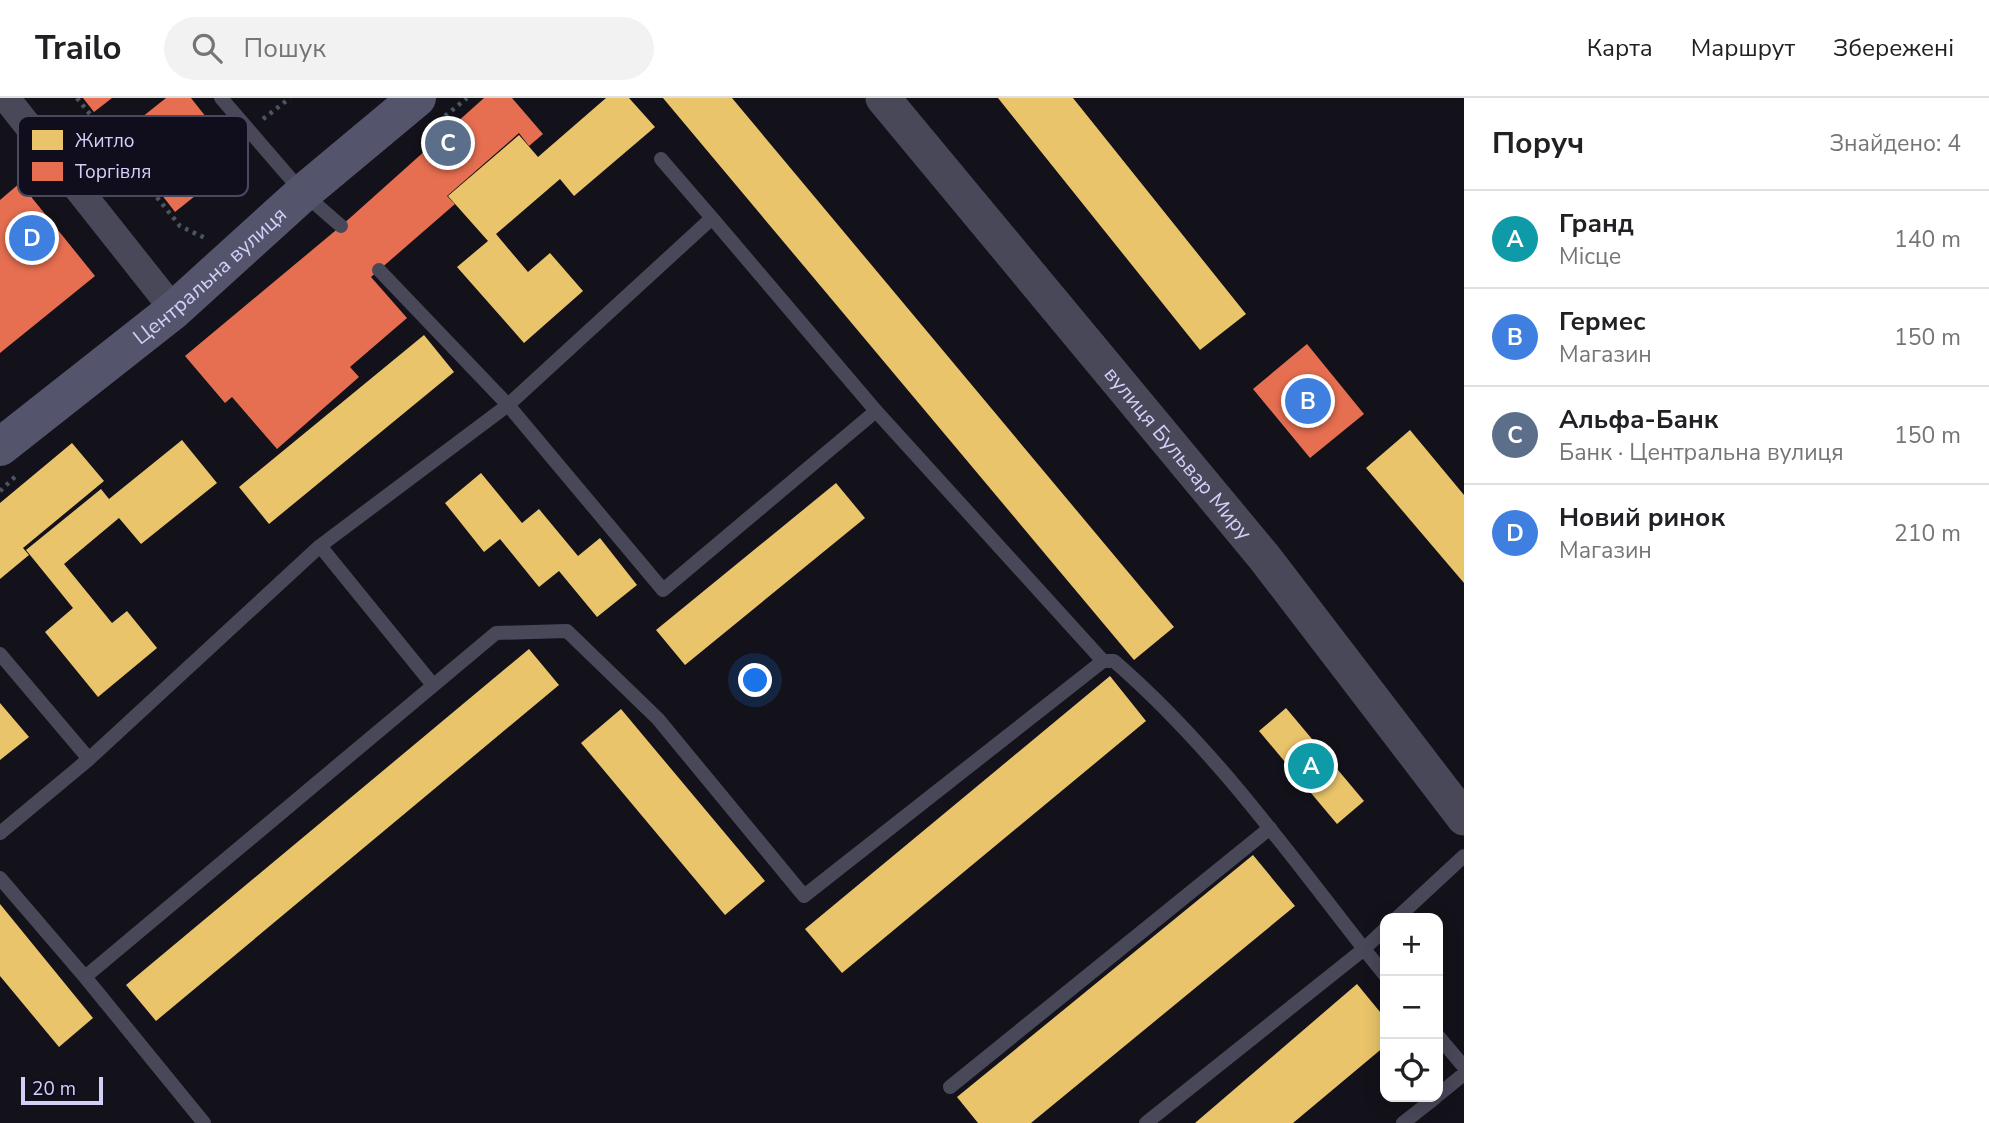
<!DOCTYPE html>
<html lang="uk">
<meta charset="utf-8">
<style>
body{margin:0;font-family:"Nunito Sans",sans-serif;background:#f2f2f2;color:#202124}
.controls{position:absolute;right:21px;bottom:21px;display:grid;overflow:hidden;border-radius:14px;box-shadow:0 4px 18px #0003}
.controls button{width:63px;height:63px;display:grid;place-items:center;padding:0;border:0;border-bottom:2px solid #e0e0e0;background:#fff;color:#202124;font:35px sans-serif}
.scale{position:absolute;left:21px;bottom:18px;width:82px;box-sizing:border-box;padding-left:7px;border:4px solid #d2d0f9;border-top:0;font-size:19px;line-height:24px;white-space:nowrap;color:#d2d0f9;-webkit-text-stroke:5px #100e1d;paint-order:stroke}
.you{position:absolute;left:756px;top:583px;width:24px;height:24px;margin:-18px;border:5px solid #fff;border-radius:50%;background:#1a73e8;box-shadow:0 0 0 10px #1a73e833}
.badge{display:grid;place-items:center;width:46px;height:46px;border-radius:50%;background:#db2777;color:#fff;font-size:23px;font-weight:700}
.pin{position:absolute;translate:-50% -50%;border:4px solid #fff;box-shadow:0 2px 7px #0006}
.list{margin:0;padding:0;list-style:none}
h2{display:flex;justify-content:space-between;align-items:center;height:91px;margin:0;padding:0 28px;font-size:30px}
h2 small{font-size:23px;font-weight:400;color:#757577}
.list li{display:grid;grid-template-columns:46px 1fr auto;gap:21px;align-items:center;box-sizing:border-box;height:98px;padding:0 28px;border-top:2px solid #e0e0e0}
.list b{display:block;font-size:26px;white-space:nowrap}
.list p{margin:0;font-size:23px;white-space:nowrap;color:#757577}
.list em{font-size:23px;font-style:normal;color:#757577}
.icon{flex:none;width:38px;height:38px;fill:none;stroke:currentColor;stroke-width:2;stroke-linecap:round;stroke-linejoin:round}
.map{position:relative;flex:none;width:1464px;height:1025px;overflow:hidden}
header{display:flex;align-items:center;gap:42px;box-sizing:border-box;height:98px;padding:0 35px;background:#fff;border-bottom:2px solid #e0e0e0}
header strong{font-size:33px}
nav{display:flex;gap:38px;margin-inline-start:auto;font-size:24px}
.search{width:490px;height:63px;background:#f2f2f2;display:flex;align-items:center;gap:18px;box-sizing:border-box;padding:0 24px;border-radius:38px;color:#757577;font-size:26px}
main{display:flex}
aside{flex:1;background:#fff}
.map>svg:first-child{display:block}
</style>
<header>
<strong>Trailo</strong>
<div class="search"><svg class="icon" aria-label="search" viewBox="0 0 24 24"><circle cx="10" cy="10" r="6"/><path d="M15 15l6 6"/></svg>Пошук</div>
<nav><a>Карта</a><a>Маршрут</a><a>Збережені</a></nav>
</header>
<main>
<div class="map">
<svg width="1464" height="1025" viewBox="0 0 1464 1025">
<rect width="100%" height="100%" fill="#13121a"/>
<!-- homes -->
<path fill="#e9c46a" d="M606,0h23l26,29 -81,69 -14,-17 -64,55 32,38 22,-19 33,38 -59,52 -67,-76 31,-26 -40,-45 71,-61 19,22z
M663,0h69l442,529 -40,33z
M998,0h75l173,216 -46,36z
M424,237l30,37 -185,152 -30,-37z
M1410,332l54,65v88l-98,-115z
M182,342l35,43 -76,61 -22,-26 -55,46 48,59 15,-12 30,37 -59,49 -53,-65 28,-24 -47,-58 75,-61 8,10z
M72,345l32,38 -81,67 6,7 -29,24v-76z
M481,375l41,50 17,-14 39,47 22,-18 37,47 -40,32 -38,-46 -20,16 -39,-48 -16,13 -39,-49z
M836,385l29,35 -180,147 -29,-35z
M529,551l30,36 -403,336 -30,-36z
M1110,578l36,45 -304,252 -37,-44z
M0,605l29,34 -29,23z
M1286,610l78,93 -27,23 -78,-93z
M621,611l144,172 -40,34 -144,-172z
M1253,757l42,51 -264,217h-53l-21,-26z
M0,806l93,114 -34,29 -59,-71z
M1357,886l28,34v28l-92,77h-98z"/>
<!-- shops -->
<path fill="#e76f51" d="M83,0h29l-18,14z
M166,0h25l49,62 -65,52 -58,-75z
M484,0h28l31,36 -14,12 -10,-13 -72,63 8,8 -84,73 36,41 -57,49 9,10 -82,72 -45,-52 -7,6 -40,-47 156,-130z
M20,85l75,93 -95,77v-153z
M1307,246l57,70 -54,44 -57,-69z"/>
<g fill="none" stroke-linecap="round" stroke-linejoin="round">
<!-- path -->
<path stroke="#495660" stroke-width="4.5" stroke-dasharray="3.5 5" stroke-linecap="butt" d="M77,0l103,128 25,12
M445,18l22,-18
M263,21l27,-21
M0,393l17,-16"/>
<!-- service -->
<path stroke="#484859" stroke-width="14" d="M221,0l82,95 38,33
M661,61l51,59
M379,172l129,135 155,185 213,-179
M320,448l113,139
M0,556l89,105
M0,735l89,-74 231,-213 188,-141 204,-187 164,193 227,250h11c97,84 171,187 250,288l-218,174
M0,780l85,99 411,-344 71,-2 91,88 146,177 299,-235
M1397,820l67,-62
M1385,831l-21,20 21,26
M85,879l119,146
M1438,938l26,31
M950,989l320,-259
M1438,997l26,-21
M1403,1025l33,-26"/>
<!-- minor -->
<path stroke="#484859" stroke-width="28" d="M6,0l168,212"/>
<!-- tertiary -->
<path stroke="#484859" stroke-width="35" id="s1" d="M883,0l381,459 200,261"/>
<!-- secondary -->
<path stroke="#54556c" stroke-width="38" id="s2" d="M0,349l174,-137 129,-117 114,-95"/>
</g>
<g text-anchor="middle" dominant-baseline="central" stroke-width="7" stroke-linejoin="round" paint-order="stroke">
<!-- street labels -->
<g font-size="21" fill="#d2d0f9" stroke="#100e1d">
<text stroke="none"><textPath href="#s2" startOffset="271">Центральна вулиця</textPath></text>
<text stroke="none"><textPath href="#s1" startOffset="462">вулиця Бульвар Миру</textPath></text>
</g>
</g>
<!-- legend -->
<rect x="18" y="18" width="230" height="80" rx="10" fill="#100e1d" stroke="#4a485f" stroke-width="2"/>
<rect x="32" y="32" width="31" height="20" fill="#e9c46a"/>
<rect x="32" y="64" width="31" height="19" fill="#e76f51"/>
<g font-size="19" fill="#d2d0f9">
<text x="75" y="49">Житло</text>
<text x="75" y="80">Торгівля</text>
</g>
</svg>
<div class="controls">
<button>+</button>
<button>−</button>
<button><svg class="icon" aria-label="locate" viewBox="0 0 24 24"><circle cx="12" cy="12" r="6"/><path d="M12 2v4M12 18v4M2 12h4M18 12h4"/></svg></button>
</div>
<div class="scale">20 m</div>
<div class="you"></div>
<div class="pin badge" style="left:1311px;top:668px;background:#0f9aa8">A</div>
<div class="pin badge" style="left:1308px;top:303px;background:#3f7fe0">B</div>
<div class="pin badge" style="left:448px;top:45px;background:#5c6f8a">C</div>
<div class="pin badge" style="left:32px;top:140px;background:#3f7fe0">D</div>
</div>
<aside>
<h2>Поруч<small>Знайдено: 4</small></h2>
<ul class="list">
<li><span class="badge" style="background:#0f9aa8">A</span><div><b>Гранд</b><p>Місце</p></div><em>140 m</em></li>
<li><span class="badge" style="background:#3f7fe0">B</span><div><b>Гермес</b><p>Магазин</p></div><em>150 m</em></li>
<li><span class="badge" style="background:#5c6f8a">C</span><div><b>Альфа-Банк</b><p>Банк · Центральна вулиця</p></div><em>150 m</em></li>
<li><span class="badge" style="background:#3f7fe0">D</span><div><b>Новий ринок</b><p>Магазин</p></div><em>210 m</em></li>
</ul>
</aside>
</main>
